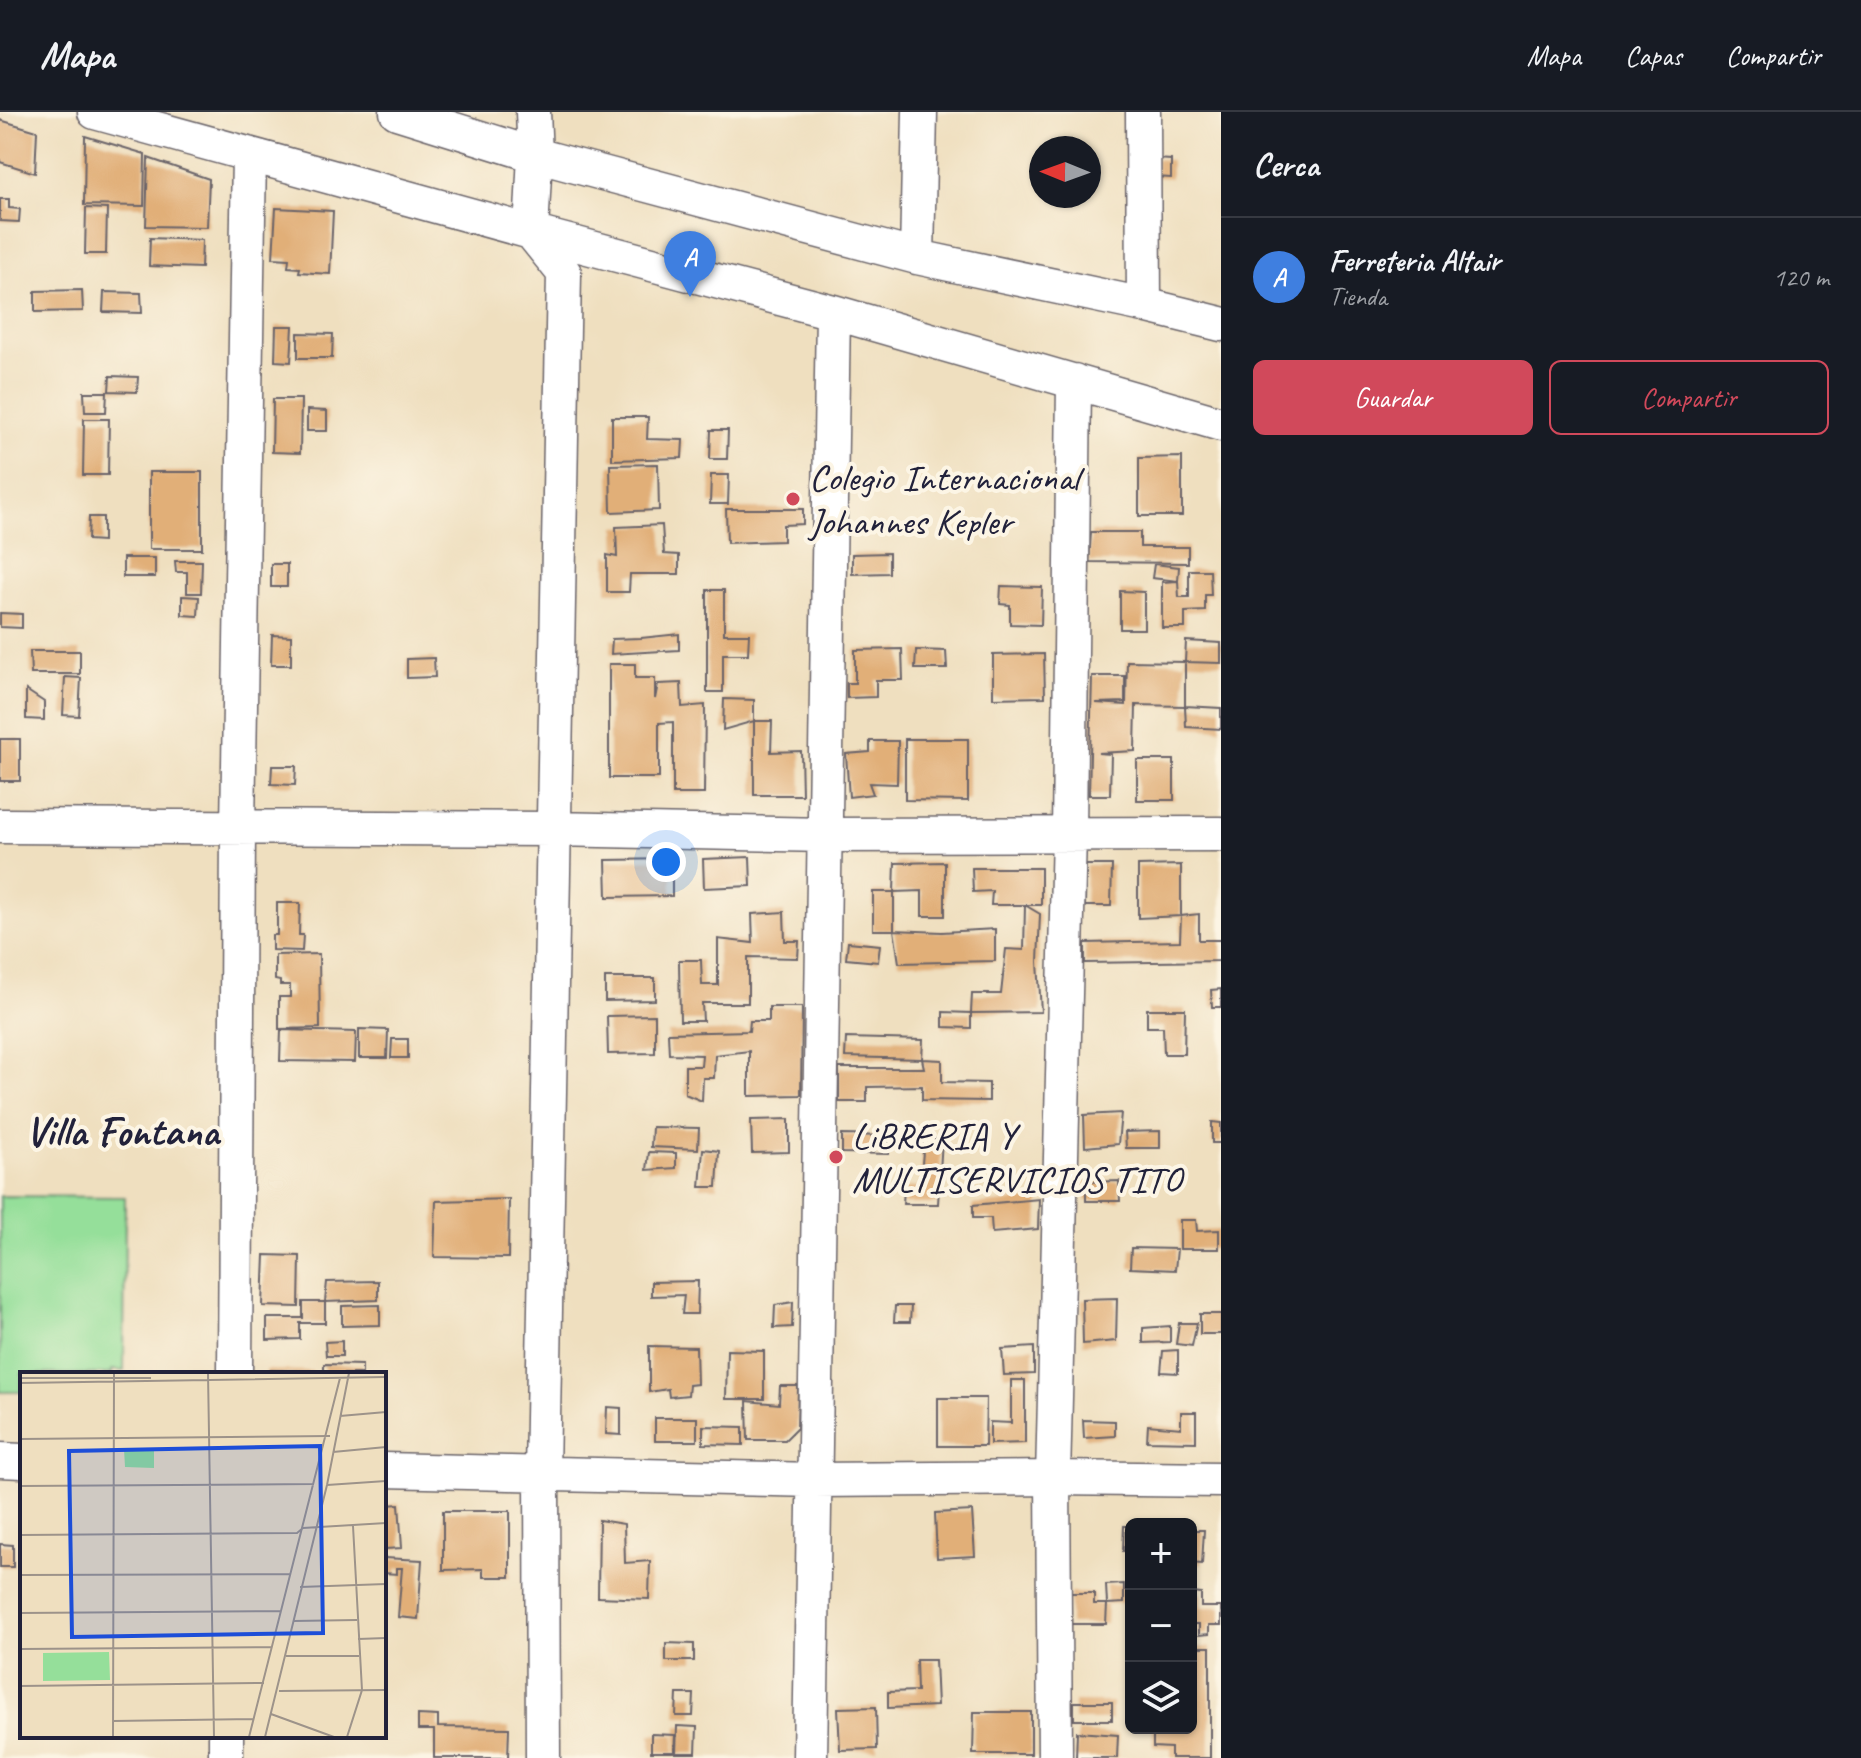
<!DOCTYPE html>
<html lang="es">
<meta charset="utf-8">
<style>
body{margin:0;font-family:Caveat,sans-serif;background:#20242c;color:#f1f3f6}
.controls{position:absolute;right:24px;bottom:24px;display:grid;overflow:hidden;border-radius:12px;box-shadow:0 2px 6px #0004}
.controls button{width:72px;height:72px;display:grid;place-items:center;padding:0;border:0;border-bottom:2px solid #363941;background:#171b24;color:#f1f3f6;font:40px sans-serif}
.compass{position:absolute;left:1029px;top:24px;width:72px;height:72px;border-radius:50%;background:#171b24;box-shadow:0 2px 6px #0004;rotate:271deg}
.you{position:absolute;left:666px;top:750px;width:28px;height:28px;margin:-20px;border:6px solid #fff;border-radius:50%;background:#1a73e8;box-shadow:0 0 0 12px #1a73e833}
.badge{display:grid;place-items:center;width:52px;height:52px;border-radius:50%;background:#d1495b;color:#fff;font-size:26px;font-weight:700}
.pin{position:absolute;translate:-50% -66px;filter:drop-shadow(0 2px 4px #0008)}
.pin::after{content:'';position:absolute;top:42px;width:28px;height:24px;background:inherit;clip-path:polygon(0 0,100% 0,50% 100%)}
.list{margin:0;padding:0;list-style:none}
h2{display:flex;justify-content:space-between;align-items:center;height:104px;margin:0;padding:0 32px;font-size:34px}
h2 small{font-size:26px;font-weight:400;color:#9ea1a6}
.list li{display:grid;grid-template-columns:52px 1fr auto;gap:24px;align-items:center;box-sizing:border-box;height:120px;padding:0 32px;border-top:2px solid #363941}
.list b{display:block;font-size:30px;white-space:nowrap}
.list p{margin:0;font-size:26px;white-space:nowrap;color:#9ea1a6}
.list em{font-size:26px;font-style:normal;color:#9ea1a6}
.actions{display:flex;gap:16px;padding:24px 32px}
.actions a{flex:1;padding:18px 0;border:2px solid #d1495b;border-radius:12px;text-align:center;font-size:28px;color:#d1495b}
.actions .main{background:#d1495b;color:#fff}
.icon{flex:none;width:44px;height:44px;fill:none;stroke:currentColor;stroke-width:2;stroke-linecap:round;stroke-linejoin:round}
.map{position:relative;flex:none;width:1221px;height:1646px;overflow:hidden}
header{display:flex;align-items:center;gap:48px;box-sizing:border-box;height:112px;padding:0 40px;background:#171b24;border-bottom:2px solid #363941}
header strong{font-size:38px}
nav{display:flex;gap:44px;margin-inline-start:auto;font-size:28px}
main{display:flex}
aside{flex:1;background:#171b24}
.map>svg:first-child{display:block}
</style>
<header>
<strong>Mapa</strong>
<nav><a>Mapa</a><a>Capas</a><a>Compartir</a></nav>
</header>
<main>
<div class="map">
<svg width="1221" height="1646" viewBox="0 0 1221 1646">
<rect width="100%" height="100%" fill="#fcf5e5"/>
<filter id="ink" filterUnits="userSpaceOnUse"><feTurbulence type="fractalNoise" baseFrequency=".0125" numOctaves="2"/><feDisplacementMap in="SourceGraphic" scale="16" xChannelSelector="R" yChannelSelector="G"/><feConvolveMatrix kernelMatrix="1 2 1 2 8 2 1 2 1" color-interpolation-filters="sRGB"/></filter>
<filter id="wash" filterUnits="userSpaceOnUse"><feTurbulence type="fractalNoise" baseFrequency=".006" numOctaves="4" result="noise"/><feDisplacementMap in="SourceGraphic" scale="32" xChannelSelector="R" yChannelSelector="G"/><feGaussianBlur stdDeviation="1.8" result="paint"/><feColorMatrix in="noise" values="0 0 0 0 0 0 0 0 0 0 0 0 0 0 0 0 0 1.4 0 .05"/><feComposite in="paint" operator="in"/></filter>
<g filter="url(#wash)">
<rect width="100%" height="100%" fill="#efdfbf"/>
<!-- green -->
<path fill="#95df9a" stroke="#5c806a" stroke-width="2" d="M0,1084l125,1 -1,174 -12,-1v4h-90v18h-22z"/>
<g id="blocks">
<!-- building -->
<path fill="#e1af78" d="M0,8l37,11 -2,42 -35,-11z
M85,24l60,18 -1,52 -60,-1z
M148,46l61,21 -2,48 -61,-1z
M1156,47l15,1v18l-15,-1z
M0,87h9v9l11,1 -1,13 -19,-1z
M86,96l21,1 -1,45h-21z
M276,96l57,3 -3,63 -31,-2 1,-4 -12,-1 1,-8 -16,-1z
M150,126l52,2 -1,28 -52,-2z
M82,178l1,21 -48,1v-21z
M104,180l37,1 1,20 -39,-1z
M276,214h17l-2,36 -16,-1z
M298,221l35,1 -1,24h-34z
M110,264l28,1 -1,15 -28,-1z
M84,280h23l-1,20h-21z
M273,287h28l-1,54 -28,-1z
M307,298l20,1v20h-20z
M612,305h36l-1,22 36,1 -1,18 -70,2z
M84,307h25l-1,56h-25z
M711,318h17l-1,29h-17z
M1182,345v59h-43v-58z
M658,352l1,46 -48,2 -1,-47z
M149,360h53v77h-53z
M711,363h18l-1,29h-18z
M726,397h77v15l-20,1v16l-56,2z
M89,405h14v24l-15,-1z
M662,413l2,29 15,1v19h-49l-1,18h-22v-37l10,2 -1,-30z
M1091,420h49v15h48v16l-99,-1z
M889,441v20l-37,1v-20z
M123,446h32v19h-32z
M175,449h27l-1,32h-14v-21h-11z
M271,452h16v23h-16z
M1154,452l25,3 -1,14 -26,-3z
M1189,458h21l1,25h-6v16l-20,1v16h-23v-46l16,-1 1,16h10z
M1001,474l41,1 -1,38 -31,-1v-19l-10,-1z
M707,478h17v44h25l-1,20h-25v38h-16z
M1120,479l24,1v37h-24z
M182,484l17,1 -1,19 -16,-1z
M0,501l22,1v14l-22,-1z
M679,522v16l-68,4 1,-15 29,-1z
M272,523l19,1v29h-20z
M1186,529l35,2v20l-36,-1z
M902,537l1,31h-27v17l-29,1v-15h8v-33z
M916,538l30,1 1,18h-32z
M30,539h50v23h-49z
M1044,542l1,43 -52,1v-43z
M434,546l1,19 -28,1v-19z
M1127,549l58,1v44l-49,-1 -1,46 -37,2 13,1 -1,41h-21l3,-119h33v26l-29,1 30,2z
M609,552h26v14h20v21l3,-15 23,-1 1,24 23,-2 -1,89h-31v-72l-14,1v55h-50z
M65,565l16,1 -2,38 -16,-1z
M26,578l18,12v18l-18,-1z
M724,587l30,1v21h18l-1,31 30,-1 1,44h-48v-74l-31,9z
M1185,594l36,2v21l-35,-2z
M0,627h20v42h-20z
M905,627h63v62l-63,-1z
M870,629h28l-1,43 -28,-1 4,11 -24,3 -3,-43 24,-2z
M1137,648h37v40h-37z
M272,654h24l-1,19 -24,-1z
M750,745l1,29 -47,2 -1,-29z
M672,747v37l-65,1 -1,-37z
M945,750v54h-23v-25l-28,1 1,-29z
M1086,753h26l-1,41h-26z
M1181,753v51l-43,2v-52z
M972,756h69v37h-16l15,9 -2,48 3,50 -70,1 1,-19h29l5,-45 18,1 1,-45h-34l1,-14 -19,1z
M873,780h21v38h-21z
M277,791h23l-1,32h4l-1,16 -30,-1v-15h5z
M784,800l1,29h14l-1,17 -50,-1v46h-46l1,18h-23l-1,-61h22l1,25h16v-46l35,4 -1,-29z
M1199,802v26h22v21l-136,2v-20l95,-2 1,-25z
M995,817v32l-96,2 -5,-33 48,2z
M848,830l32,3 -2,17 -32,-3z
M319,842l1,74 -41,1v-32h11v-12h-10v-4l-5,-1v-25z
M605,866h50v22l-50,1z
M1221,877v18h-9l-1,-17z
M769,895h33l-1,88 -52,1v-45l-34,4 -1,23h-11l-1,23 -17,-7v-28h16l1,-11 -33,-1 -1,-21 81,-2 1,-10h19z
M1147,897h38l-1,45h-20l-1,-27h-16z
M943,900l28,1v15l-28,-1z
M655,903v38l-47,1 -1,-38z
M359,917l29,1 -1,28h-28z
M281,918l75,2 -1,30 -75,-1z
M846,926l77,2 -1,19 -77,-2z
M392,927h16v19h-17z
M922,947l20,1v22l47,1v18l-67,-1v-14l-55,1v15h-28v-34h85z
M1121,1001l-3,31 -33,3 -1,-32z
M789,1007v33l-37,1 -1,-33z
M1212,1010l9,1v20h-9z
M652,1015l47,1 -1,21 -47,-2z
M1160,1019v17h-34l-1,-16z
M842,1023l47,1v18l-47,-1z
M942,1027l-4,65h-35l1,-16 16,-1 4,-47z
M703,1037l16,2 -2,36h-17z
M649,1040l27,1v15l-29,2z
M1119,1069l1,20h-34v-19z
M509,1087l-1,59 -74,-1 2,-56z
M1039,1087l-1,30 -46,4 -1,-15h-18v-13z
M1180,1108h16l1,11 22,-1v19h-39z
M1131,1136l46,1 -2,21 -45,-2z
M265,1143l35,1 -1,51 -36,-1z
M378,1169v19l-53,2 2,-20z
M698,1169l-1,33h-15l2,-19 -33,1v-14z
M1117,1186l-1,43 -33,3 -1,-45z
M303,1190h22v21h-25v16l-33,1v-22h36z
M793,1190l-1,25 -18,1 1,-23z
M380,1193v20l-38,1v-20z
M895,1194h16l-1,16h-16z
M1200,1202h21v20h-21z
M1179,1211h18l-5,23 -16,-2z
M1170,1214v16l-27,1v-15z
M342,1229v15h-16l-1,-14z
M649,1234l47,1 1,37 -8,1 -1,10 -19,2 -1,-8 -19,3z
M1034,1235v27l-30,1 -2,-26z
M727,1238l37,1v48h-38z
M1178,1238v23l-17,-1 2,-21z
M324,1252l38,1v9h-38z
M266,1258l47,1v3h-47z
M1011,1268h14v63l-35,1v-22l21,1z
M780,1274h18l-1,42 -12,12h-37l-1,-39 32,3z
M938,1286h48l-1,48h-47z
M607,1295l14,1v27l-15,-1z
M1181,1300h15v30l-49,-1 1,-16 33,3z
M655,1306h42v23h-42z
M1083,1308l32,1v15l-31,2z
M703,1314l40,1v18l-40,-1z
M399,1392l3,44 -17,1 2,-44z
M443,1399h67v66h-27v-8l-40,1z
M972,1399l3,45 -38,2 -2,-45z
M599,1408l25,4 1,39 25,-2 -1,38 -51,-2z
M1124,1414h7v25h-8z
M1191,1418h13l-2,34 -11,-1z
M0,1432l13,1v22h-13z
M384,1446l38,2 -4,59 -20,-2 4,-49h-5v6l-13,-1z
M1124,1472v19l-17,1 -1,-19z
M1070,1481h24v11h13l-1,20h-36z
M1192,1481l9,1v13h20v18h-12v9l-10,1v-11h-8z
M666,1531l28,1v17h-28z
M1191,1535h19v111h-39v-10l-18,-1v-19h38z
M916,1548h19l2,46 -49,2v-16l29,-1z
M677,1582h17l-1,22h-17z
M1074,1590h38v18h-38z
M876,1595l1,42 -37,1 -2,-42z
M974,1600h57v42h-58z
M418,1603l20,1v11l71,1 -1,30h-74v-28h-16z
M677,1614l20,1 -1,26h-20z
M1077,1620l41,3 -1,23h-41z
M651,1622l24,1 -1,17h-23z"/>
</g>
</g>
<g filter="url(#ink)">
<use href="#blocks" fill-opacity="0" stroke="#6a6469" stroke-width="2"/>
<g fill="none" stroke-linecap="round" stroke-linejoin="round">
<!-- minor casing -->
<g stroke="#6a6469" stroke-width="37">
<path id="minor" d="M95,0l436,120 302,80 388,112
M397,0l138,43 382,102 227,48 77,19
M533,0l2,43 -4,77 33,41 -22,1200 1,285
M1143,0l1,193
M917,145l3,-145
M0,714l554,3 271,6 396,-1
M235,1262l3,-547 11,-672
M0,1348l22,1
M384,1358l430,10 239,-2 168,2
M226,1646v-22
M810,1646l23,-1446
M1055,1646l-2,-280 16,-644 5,-453"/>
</g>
<!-- minor -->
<use href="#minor" stroke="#fff" stroke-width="34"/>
</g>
</g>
<!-- markers -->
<g fill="#d1495b" stroke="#fcf5e5" stroke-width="3">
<circle cx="793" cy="387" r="8"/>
<circle cx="836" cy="1045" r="8"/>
</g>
<g text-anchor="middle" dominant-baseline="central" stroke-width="8" stroke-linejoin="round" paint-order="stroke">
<!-- poi labels -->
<g font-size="38" fill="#22223b" stroke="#fcf5e5" text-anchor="start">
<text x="809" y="365">Colegio Internacional<tspan x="809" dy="44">Johannes Kepler</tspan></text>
<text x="852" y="1023">LiBRERIA Y<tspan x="852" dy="44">MULTISERVICIOS TITO</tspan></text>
</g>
<!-- quarter labels -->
<g font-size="42" font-weight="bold" fill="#22223b" stroke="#fcf5e5">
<text x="122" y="1019">Villa Fontana</text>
</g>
</g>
<!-- overview -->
<g transform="translate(20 1260)">
<rect width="366" height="366" fill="#efdfbf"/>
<path d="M104,77h30v19l-29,-1zM89,280l1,28 -67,1v-28z" fill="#95df9a"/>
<path fill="none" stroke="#9d938a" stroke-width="2" d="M188,1l6,364M0,6h131M0,11l366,-6M320,44l46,-4M0,67l310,-3M313,80l53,-5M307,113l59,-4M0,114l294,-2M0,163l277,-2 6,-5 83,-5M0,203l271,-1M280,215l86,-3M0,241l261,-2M273,249l64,-1M338,267l28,-1M0,277l252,-2M266,284h73M0,314l244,-3M259,319l107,-1M251,342l63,23M93,349l141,-2M93,365l1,-364M229,365l91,-359M245,365l62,-252 22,-112M327,365l15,-47 -9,-164"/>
<path fill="#1d4ed8" fill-opacity="0.15" stroke="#1d4ed8" stroke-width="4" d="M300,74l3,187 -251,4 -3,-186z"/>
<rect width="366" height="366" fill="none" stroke="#22223b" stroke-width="4"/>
</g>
</svg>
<div class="controls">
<button>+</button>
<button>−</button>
<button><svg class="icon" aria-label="layers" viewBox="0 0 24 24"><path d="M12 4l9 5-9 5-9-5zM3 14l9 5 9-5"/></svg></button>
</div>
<svg class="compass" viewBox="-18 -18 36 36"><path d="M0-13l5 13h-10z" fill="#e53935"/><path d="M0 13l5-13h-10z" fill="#9ea1a6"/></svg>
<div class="you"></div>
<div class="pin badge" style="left:690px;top:185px;background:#3f7fe0">A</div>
</div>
<aside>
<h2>Cerca<small></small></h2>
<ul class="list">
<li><span class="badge" style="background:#3f7fe0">A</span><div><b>Ferreteria Altair</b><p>Tienda</p></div><em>120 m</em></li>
</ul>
<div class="actions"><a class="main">Guardar</a><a>Compartir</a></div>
</aside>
</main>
